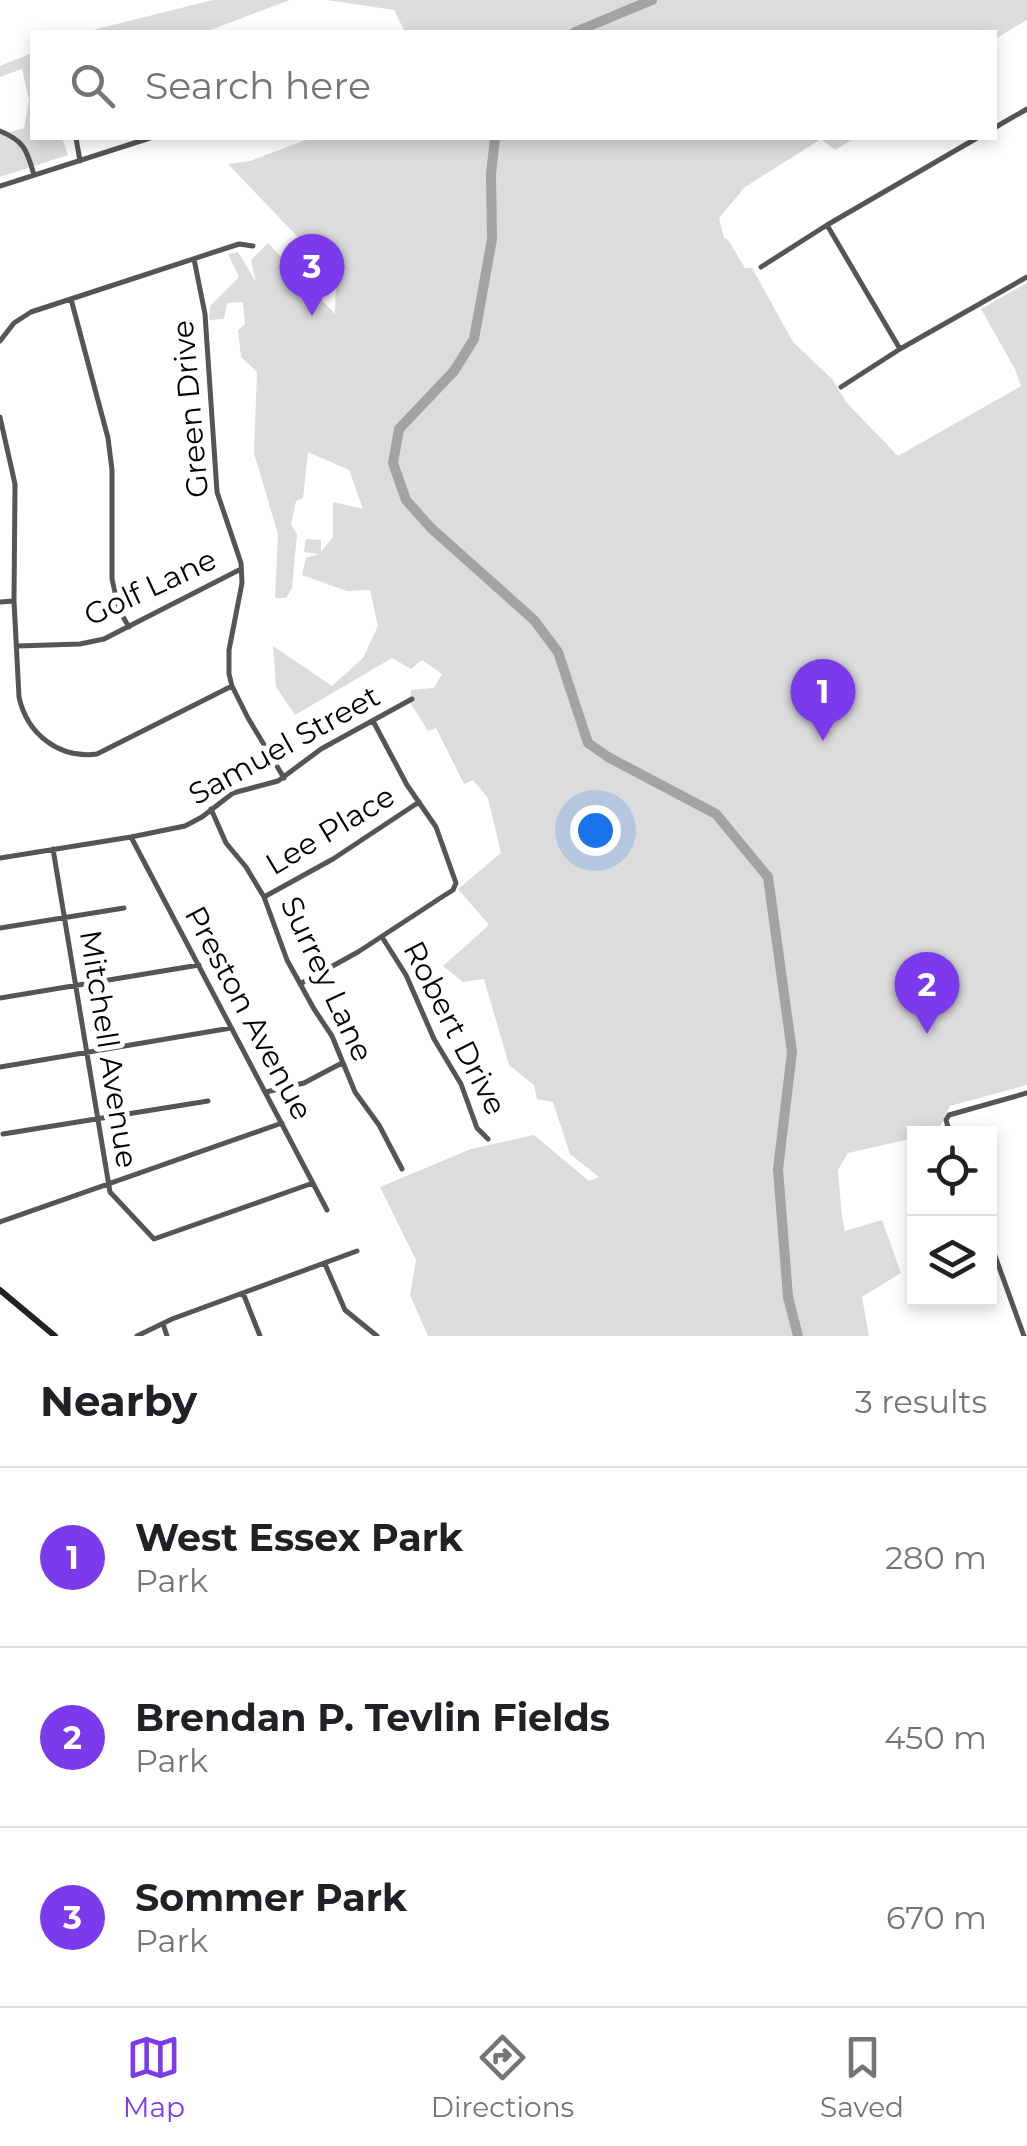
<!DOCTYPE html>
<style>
body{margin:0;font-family:Montserrat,sans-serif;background:#f6f6f6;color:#202124}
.controls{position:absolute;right:30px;bottom:30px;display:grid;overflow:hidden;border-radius:0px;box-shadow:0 5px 15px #0003}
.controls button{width:90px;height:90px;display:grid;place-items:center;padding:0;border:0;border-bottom:2px solid #e0e0e0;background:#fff;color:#202124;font:50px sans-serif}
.you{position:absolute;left:595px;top:830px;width:35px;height:35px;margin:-25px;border:8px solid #fff;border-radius:50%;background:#1a73e8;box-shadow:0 0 0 15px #1a73e833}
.badge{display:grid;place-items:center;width:65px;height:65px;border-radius:50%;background:#7c3aed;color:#fff;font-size:32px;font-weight:700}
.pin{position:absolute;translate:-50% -82px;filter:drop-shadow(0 2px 5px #0008)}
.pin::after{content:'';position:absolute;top:52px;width:35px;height:30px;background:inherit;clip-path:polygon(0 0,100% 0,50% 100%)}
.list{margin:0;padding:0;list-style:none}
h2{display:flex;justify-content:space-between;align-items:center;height:130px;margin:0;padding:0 40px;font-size:42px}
h2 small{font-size:32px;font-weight:400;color:#757577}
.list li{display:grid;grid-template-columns:65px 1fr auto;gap:30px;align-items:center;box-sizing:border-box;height:180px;padding:0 40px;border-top:2px solid #e0e0e0}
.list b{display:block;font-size:38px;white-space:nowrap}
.list p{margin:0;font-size:32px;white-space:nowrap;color:#757577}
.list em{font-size:32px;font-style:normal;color:#757577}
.icon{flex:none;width:55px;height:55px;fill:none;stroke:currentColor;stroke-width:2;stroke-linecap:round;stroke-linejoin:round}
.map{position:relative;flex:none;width:1027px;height:1336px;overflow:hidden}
.search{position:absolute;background:#fff;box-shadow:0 5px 15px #0003;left:30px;right:30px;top:30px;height:110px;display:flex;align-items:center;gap:25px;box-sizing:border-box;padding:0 35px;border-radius:0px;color:#757577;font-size:38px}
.sheet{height:670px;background:#fff}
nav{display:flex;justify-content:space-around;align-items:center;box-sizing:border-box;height:140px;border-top:2px solid #e0e0e0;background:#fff;font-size:28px;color:#757577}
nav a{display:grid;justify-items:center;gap:5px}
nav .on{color:#7c3aed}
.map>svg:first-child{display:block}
</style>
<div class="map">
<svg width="1027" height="1336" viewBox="0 0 1027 1336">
<rect width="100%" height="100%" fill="#fff"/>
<!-- green -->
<path fill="#dcdcdc" d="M213,0h77l-85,32h-120z
M327,0h700v20l-32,19 -1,-7h-589l-11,-22z
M32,53v85h30l6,17 -68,22v-42l24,-7 5,-28 -7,-31 -22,8v-11z
M311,138h544l-20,12 -14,-11 -76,48 -26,31 5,20 4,2 17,28h7l41,74 40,38 13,22 52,54 123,-70 -6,-17 -34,-60 46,-26v802l-77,21 -13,27 -23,1v4l-66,15 -10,17 4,47 3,14 37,-11 19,53 -39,24 7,39h-441l-18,-41 6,-35 -36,-73 91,-38 63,-14 55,46 10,-4 -29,-23 -17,-52 -16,-3 -3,-14 -25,-20 -25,-86 -21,3 -20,-16 46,-41 -31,-36 43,-36 -13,-55 -15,-18 -9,4 -28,-56 -8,3 -18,-29 1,-12 23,-2 8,-14 -20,-14 -11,9 -19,-11 -97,57 -19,-28 -3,-41 59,40 31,-28 15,-32 -8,-36 -23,1 -45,-16 4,-17 13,-4 -15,-2 2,-13 15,1v12l12,-15v-35l30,7 -14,-39 -41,-18 -5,46 -7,3 -5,23 6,11 -5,53 -6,10h-11l3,-64 -24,-81 3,-81 -16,-15 -3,-27 7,-6 -2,-22 -16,1 -3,16 -15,1 1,-14 29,-29 -11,-23 10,-2 18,30 -5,-22 17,-17 67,71 1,-37 -108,-113 22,-3z"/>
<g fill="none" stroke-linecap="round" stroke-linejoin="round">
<!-- river -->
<path stroke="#a3a3a3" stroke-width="10" d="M575,32l77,-32
M495,138l-4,36 1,65 -18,100 -20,32 -55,58 -6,34 13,37 25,28 103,92 24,32 30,91 20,14 108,57 52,63 24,175 -14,117 10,128 10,39"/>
<!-- street -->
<path stroke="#555" stroke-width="5" d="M994,128l33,-19
M0,131c25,10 27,20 34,44
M76,138l4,23
M0,186l150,-48
M827,225l73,124
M194,259l11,55 12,178 24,71 1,20 -13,67v24l3,12 16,32 36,60
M761,267l66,-42 150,-87
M71,299l37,139 4,32v109l7,31 10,17
M0,341l14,-18 17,-11 208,-68 14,2
M841,387l59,-38 127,-72
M0,417l15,67 -1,117 5,96c8,37 40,62 78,57l135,-68
M0,602l14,-1
M17,646l63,-2 24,-5 137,-70
M211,809l15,34 20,24 18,30 23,63 27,49 18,27 23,56 24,33 23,44
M131,837l196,373
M53,849l57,343 44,47 159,-56
M0,858l131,-21 54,-11 17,-9 31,-24 45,-12 43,-32 91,-50
M264,897l69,-38 86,-57
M0,928l124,-20
M382,937l24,38 28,64 27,45 16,44 11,11
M300,984l58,-32 87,-57 8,-5 3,-7 -20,-56 -29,-42 -34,-64
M0,998l199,-33
M0,1067l231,-39
M266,1092l38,-9 38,-20
M3,1134l205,-33
M950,1134l-4,-14 3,-5 78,-22
M0,1222l282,-99
M990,1242l34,94
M325,1264l20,46 32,26
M243,1293l17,43
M163,1324l4,12
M137,1336l35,-17 185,-68"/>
<!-- secondary -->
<path stroke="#222" stroke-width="6" d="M0,1290l55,46"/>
</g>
<g text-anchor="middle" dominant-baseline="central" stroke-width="10" stroke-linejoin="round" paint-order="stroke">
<!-- street labels -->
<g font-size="30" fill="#000" stroke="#fff">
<text transform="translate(190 409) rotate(-95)">Green Drive</text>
<text transform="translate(150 587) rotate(-25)">Golf Lane</text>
<text transform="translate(284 745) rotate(-29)">Samuel Street</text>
<text transform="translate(330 830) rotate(-31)">Lee Place</text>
<text transform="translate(327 979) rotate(65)">Surrey Lane</text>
<text transform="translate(249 1013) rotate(62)">Preston Avenue</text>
<text transform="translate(455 1028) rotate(63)">Robert Drive</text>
<text transform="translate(109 1049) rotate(81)">Mitchell Avenue</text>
</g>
</g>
</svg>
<div class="controls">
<button><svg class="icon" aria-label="locate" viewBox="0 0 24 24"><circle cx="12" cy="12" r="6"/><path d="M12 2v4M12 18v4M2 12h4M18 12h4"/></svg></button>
<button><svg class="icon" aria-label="layers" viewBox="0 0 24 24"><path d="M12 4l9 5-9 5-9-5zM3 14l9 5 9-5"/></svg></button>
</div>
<div class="you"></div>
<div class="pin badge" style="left:823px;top:741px">1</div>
<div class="pin badge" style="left:927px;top:1034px">2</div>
<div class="pin badge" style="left:312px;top:316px">3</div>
<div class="search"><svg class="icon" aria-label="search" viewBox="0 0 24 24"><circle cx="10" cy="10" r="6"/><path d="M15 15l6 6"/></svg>Search here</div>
</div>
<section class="sheet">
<h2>Nearby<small>3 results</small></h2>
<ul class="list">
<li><span class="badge">1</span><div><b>West Essex Park</b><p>Park</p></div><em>280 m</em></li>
<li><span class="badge">2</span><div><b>Brendan P. Tevlin Fields</b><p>Park</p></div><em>450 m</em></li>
<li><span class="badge">3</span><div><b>Sommer Park</b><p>Park</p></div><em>670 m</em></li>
</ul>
</section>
<nav>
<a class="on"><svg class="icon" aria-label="map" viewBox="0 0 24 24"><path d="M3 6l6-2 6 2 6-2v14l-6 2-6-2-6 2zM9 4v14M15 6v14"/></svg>Map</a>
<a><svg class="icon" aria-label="directions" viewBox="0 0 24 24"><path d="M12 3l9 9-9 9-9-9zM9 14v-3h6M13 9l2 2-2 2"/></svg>Directions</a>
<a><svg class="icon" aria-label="saved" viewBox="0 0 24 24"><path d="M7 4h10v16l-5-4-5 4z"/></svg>Saved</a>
</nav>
